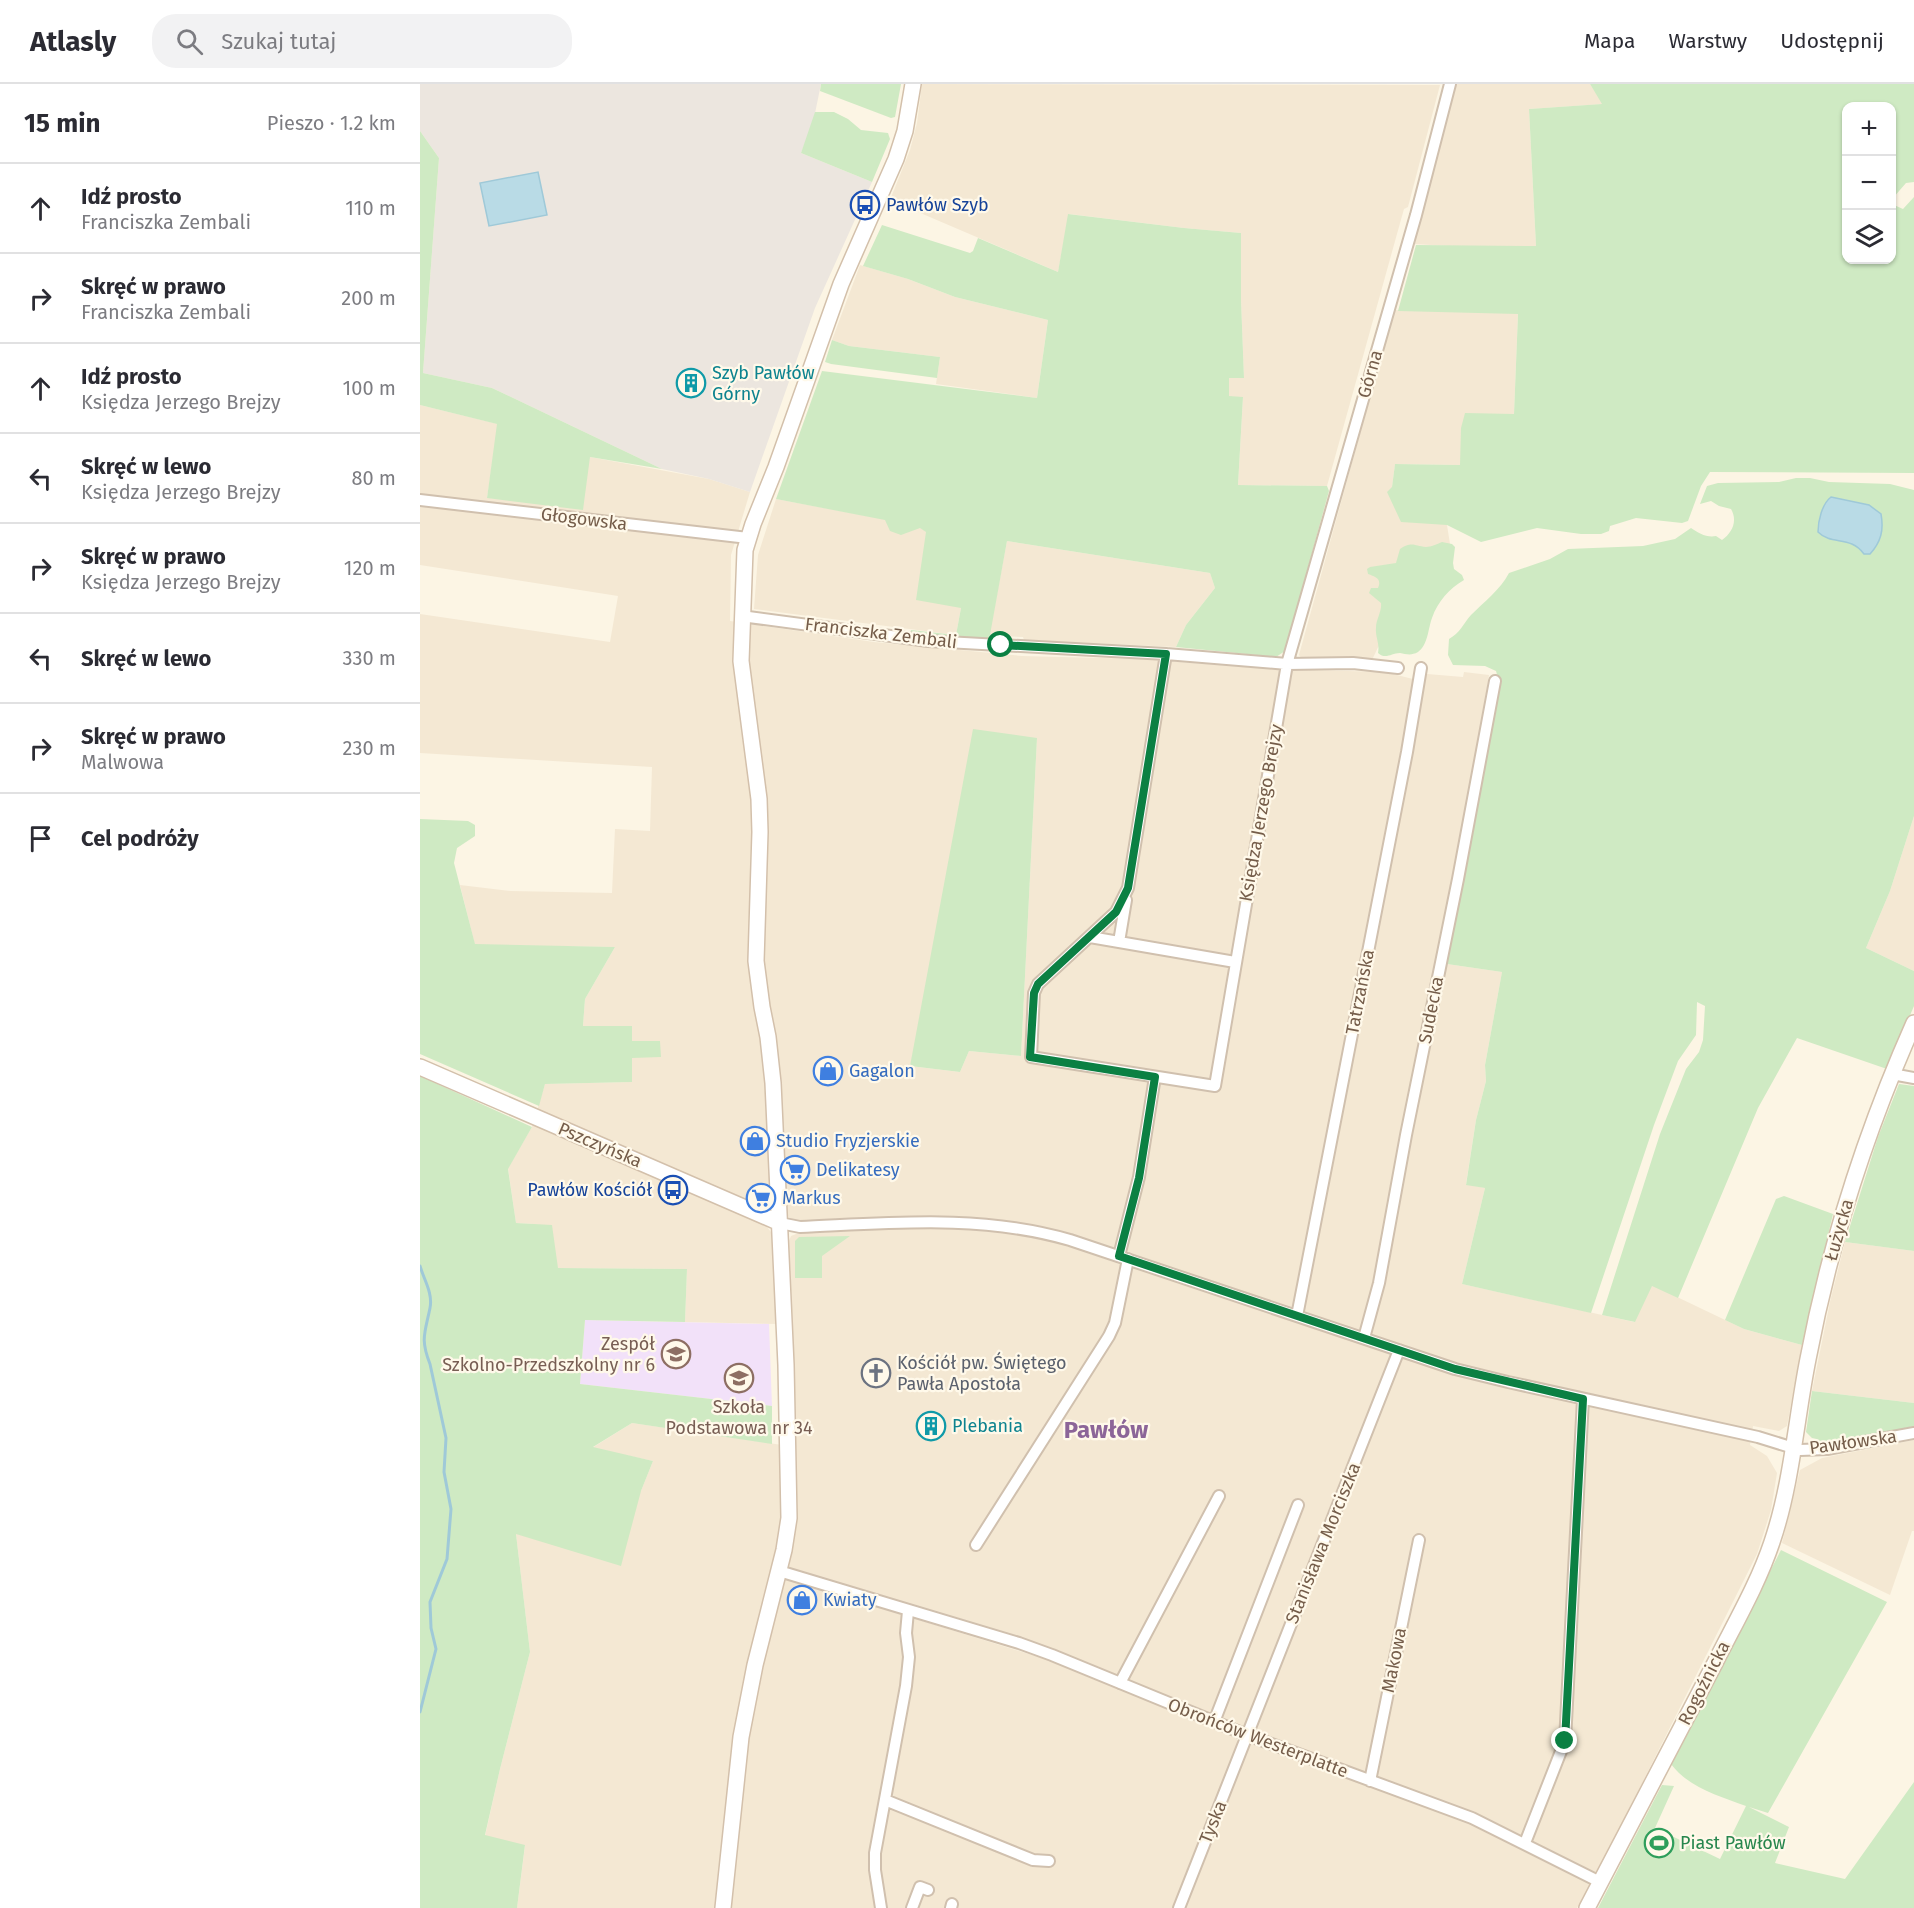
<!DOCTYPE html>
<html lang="pl">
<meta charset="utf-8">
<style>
body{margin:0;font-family:"Fira Sans",sans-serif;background:#f2f2f3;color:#2b2b33}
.controls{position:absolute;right:18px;top:18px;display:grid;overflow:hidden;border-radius:12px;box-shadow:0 2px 4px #0004}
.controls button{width:54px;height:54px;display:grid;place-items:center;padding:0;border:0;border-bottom:2px solid #e1e1e2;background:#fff;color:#2b2b33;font:30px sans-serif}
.stop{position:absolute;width:18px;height:18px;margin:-14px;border:4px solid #0b8043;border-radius:50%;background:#fff}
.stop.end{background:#0b8043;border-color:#fff;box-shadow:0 2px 6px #0008}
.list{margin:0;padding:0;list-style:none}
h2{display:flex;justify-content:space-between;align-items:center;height:78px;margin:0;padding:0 24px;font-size:26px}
h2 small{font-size:20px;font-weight:400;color:#7c7c81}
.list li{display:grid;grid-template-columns:39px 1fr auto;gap:18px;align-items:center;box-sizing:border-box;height:90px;padding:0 24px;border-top:2px solid #e1e1e2}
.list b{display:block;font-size:22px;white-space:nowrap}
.list p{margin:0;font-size:20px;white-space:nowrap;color:#7c7c81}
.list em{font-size:20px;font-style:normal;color:#7c7c81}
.icon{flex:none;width:33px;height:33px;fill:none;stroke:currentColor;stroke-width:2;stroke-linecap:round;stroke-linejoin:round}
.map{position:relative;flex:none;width:1494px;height:1824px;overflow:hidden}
header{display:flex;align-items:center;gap:36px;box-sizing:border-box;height:84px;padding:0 30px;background:#fff;border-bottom:2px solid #e1e1e2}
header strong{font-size:28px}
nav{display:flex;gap:33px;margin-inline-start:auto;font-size:21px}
.search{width:420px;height:54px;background:#f2f2f3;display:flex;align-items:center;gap:15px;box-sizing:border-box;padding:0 21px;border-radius:24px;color:#7c7c81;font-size:22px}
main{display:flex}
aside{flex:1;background:#fff}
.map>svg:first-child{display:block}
</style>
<header>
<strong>Atlasly</strong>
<div class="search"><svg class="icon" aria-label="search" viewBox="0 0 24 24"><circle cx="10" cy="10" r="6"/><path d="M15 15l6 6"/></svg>Szukaj tutaj</div>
<nav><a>Mapa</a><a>Warstwy</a><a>Udostępnij</a></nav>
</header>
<main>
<aside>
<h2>15 min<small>Pieszo · 1.2 km</small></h2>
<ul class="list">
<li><svg class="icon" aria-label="ahead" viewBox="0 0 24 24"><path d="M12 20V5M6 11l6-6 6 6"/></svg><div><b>Idź prosto</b><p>Franciszka Zembali</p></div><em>110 m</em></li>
<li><svg class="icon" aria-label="right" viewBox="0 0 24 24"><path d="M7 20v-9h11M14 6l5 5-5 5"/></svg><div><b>Skręć w prawo</b><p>Franciszka Zembali</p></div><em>200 m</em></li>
<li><svg class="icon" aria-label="ahead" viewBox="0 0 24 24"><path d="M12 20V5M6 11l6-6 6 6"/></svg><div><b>Idź prosto</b><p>Księdza Jerzego Brejzy</p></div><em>100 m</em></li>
<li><svg class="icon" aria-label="left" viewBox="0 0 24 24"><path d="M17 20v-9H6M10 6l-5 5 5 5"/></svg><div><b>Skręć w lewo</b><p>Księdza Jerzego Brejzy</p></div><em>80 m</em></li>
<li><svg class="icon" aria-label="right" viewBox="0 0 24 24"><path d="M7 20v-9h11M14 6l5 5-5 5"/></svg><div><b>Skręć w prawo</b><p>Księdza Jerzego Brejzy</p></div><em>120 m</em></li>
<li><svg class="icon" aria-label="left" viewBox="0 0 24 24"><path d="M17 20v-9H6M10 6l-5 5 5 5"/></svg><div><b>Skręć w lewo</b></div><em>330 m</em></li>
<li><svg class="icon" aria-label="right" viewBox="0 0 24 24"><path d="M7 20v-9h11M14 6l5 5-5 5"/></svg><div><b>Skręć w prawo</b><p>Malwowa</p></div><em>230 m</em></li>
<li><svg class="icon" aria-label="arrive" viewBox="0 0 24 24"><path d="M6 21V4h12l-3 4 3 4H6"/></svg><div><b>Cel podróży</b></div></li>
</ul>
</aside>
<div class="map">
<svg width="1494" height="1824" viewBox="0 0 1494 1824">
<rect width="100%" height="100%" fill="#fcf5e4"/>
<!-- residential -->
<path fill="#f4e8d3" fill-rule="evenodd" d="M502,0l518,1 -32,122 -4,2 -2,7 -75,270 -89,-1 5,-87 -14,-1v-20l15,1 -3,-78v-67l-57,-5 -115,-14 -11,58 -168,-72 20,-50 7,-27z
M1035,0h135l13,20 -74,5 7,137h-86l-37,-2z
M440,181l48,14 47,18 93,23 -11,78 -101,-14 4,-27 -91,-11 -17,-6z
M974,226l124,3 -4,101 -53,14v37l-66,-1 -3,23 55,38 3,19 -61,80 -17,36h-69l-4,-5z
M0,321l78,19 -11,74 103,-41 119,22 41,13 -19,63 -1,66 144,21 148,14 119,3 132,10 112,3 28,7 2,4 12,-9 36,3 1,-5 25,3 -21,131 -69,334 10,2 38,-178 55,8 -17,93 1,16 -10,39 -10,64 19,4 -23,96 172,38 18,-37 92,44 58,16 -15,81 -8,5 -26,-5 -3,19 17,11 10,17 -6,37 -14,44 -155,309 -25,45h-1060l8,-62 -40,-10 15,-67 30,-117 -14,-118 125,-43 12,-30 -61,-13 40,-25 150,22 1,134 8,1 257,80 188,76 2,7 7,3 4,-3 5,1 66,23 -65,-34v-3l144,-369 7,-4 -356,-127 -41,-9 -26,-3 -38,-2 -145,6 -9,-3 -19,-17 -10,5v14l9,11 4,13 4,79 -94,-2 2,-53 -129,-1 -24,-44 -18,-1 -8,-55 24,-41 13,-43 86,-2 1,-24 28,-17h-28l-1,-15h-48l2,-27 30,-52 -140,-2 -15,-60 51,6 101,2 3,-64 35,2 2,-64 -232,-14v-139l190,28 8,-46 -198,-31zM617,654l-16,318 -52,-5 -9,21 -50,-6z
M356,415l140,26 11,7 -3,24 37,52 -5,27 -202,-26 4,-54z
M587,457l203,32 5,15 -29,37 -10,22 -152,-7 -1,-3 -34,-1z
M1494,732v155l-48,-23 24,-57z
M487,1142l69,1 79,13 337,114 -147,375 -195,-79 -261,-82 -3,-4 6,-170 3,-6 -5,-124 -3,-4 1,-17 3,-7 10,-4z
M1425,1158l69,9v152l-102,-12 18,-89z
M1494,1356v91h-2l-22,64 -108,-52 18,-73 22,-12z"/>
<!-- industrial -->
<path fill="#ece6df" d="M0,0h401l-8,39 -12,30 71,29 -57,126 -65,184 -41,-13 -47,-10 -170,-81 -69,-15 16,-215 -19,-27z"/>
<!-- education -->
<path fill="#f2e1f9" d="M165,1236l184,4 3,82 -192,-22z"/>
<!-- green -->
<path fill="#cfeac3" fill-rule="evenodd" d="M401,0h80l-6,33 -4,1 -71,-27z
M1170,0h324v98l-8,1 -13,15 1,7 9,4 11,-12v276l-204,-1 -9,14 -13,35 -6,2 -46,-5 -26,8 -1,5 -8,3h-20l-44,-6 -56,14 -34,-17 -46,-3 -14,-30 5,-5 3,-23 65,1 1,-37 4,-15 49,1 4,-100 -120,-3 18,-66 120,1 -7,-137 73,-5zM1426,22h46v154h-46z
M395,28h19l14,7 13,11 27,3 2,6 -18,43 -71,-29z
M0,47l19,27 -16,215 69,15 170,81 -72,-12 -7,53 -96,-12 10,-74 -77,-19z
M648,130l116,14 57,5v67l3,78h-15v18l14,1 -5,88 89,1 2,5 -44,160 -9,6 -100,-10 10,-22 29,-37 -5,-15 -203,-32 -17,94 16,1v5l-96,-7 1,-4 45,5 5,-27 -45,-8 10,-68 -6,-4 -19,7 -11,-4 -5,-11 -109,-21 46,-128 215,27 11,-78 -93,-23 -47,-18 -45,-13 19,-41 88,28 3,-2 5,-13 80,34z
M412,256l17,6 91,11 -3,21 -106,-14 -6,-2z
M1376,394h14l19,4 61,2 24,6v326l-24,75 -24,57 48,23v35l-27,63 -90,-31 -39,70 -80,190 -26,-12 -17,36 -33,-7 58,-181 26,-65 13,-17 4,-12 2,-34 -8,-4 -1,33 -18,26 -24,64 -63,188 -129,-29 23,-96 -19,-3 10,-65 10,-39 -1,-16 17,-93 -55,-8 51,-286 -2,-7 -11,-5 -32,-1 -5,-10 1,-16c11,-6 14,-15 22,-24 13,-13 29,-25 38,-42l41,-14 18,-10 75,-3 32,-7 16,-11c7,5 16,10 25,8l6,4c10,-7 16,-19 9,-31l-12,-3 -8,-5 -11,3 7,-18 11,-3 61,-1z
M1022,458l10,2 3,3 -2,16 1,6 8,6 2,5c-15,9 -26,21 -32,38 -4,11 -4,27 -14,34 -7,4 -12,2 -18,1 -9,0 -14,7 -22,0 2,-10 -3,-16 -2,-25 0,-9 6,-16 5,-25l-12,-10 2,-5h7c4,-9 -2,-11 -10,-14l-1,-5 3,-2 26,-4 4,-14c12,-8 14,-3 26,-2 5,0 11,-3 16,-5z
M553,645l64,9 -16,318 -52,-5 -9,21 -50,-6z
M0,735l48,2 7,4v11l-18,12 -3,15 21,81 140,3 -30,52 -2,27h49v15h28l1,16 -29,1v24l-87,2 -6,22 -119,-52z
M0,992l112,51 -24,42 8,54 36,2 6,43 129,1 -2,53 -100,-2 -5,64 192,22v38l-140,-21 -39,24 60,14 -12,30 -20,75 -105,-32 14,118 -30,117 -15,66 40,10 -8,63h-97z
M1479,1000l15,2v165l-69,-9 33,-105z
M1364,1112l49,18 -31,131 -58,-16 -19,-9 51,-121z
M430,1152l-28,20v22h-27v-37l4,-4z
M1392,1307l102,12v23l-59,13 -37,4v-3l-6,-2 -6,-6z
M1361,1466l106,52 -119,211 -19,-6 40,20 -14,36 70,16 69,-97v126h-316l64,-123 12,1 -19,42 65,31 26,-53c-27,-10 -57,-18 -75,-42z"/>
<!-- water -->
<path fill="#b9dbe6" stroke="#9fc9d8" stroke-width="1.5" d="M118,88l9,43 -58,11 -9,-43z
M1411,413l38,8 12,9c3,16 0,28 -11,40h-6c-14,-19 -32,-8 -46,-22 0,-11 4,-28 13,-35z"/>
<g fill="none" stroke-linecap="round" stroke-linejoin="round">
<!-- stream -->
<path stroke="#9fc9d8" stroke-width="3" d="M0,1182c4,14 13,27 10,42 -5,25 -10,31 0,56l16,74 -2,34 7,37 -4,50 -17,43 1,26 5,21 -16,63"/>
<!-- street casing -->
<g stroke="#d0c0ae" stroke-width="14">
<path id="street" d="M0,416l328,38
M321,532l187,25 238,13 121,10 66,-1 45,5
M746,570l-38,234 -12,24 -78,72 -4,9 -3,64 184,29 72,-422 129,-449 34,-131
M670,853l145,25
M699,858l7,-42
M1472,990l22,4
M360,1139l20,4c92,-4 180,-13 270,13l385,129 53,13 250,55 42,13 27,-1 87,-16
M699,1172l20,-79 16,-100
M877,1232l110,-564 14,-84
M944,1254l15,-55 27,-148 52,-256 37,-198
M556,1461l133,-209 6,-13 13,-64
M359,1487l240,72 33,12 195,80 225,83 128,64
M700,1599l99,-187
M794,1638l84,-217
M950,1697l49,-241
M465,1716l148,60 16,1
M1105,1759l40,-102 18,-342
M461,1824l-6,-38v-17l31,-167 3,-29 -3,-24 2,-22
M492,1824l8,-21 8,3
M531,1824l1,-4
M759,1824l220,-558"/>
</g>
<!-- secondary casing -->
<g stroke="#d3c0ab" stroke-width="18">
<path id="secondary" d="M0,983l360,156
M303,1824l18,-171 14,-72 29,-115 5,-32 -3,-153 -13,-282 -5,-46 -6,-30 -6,-46 4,-129 -1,-33 -18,-138 4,-111 8,-26 23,-57 65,-183 55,-125 9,-28 8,-47
M1167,1824c42,-82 86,-163 128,-245 20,-40 43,-79 57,-121 20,-59 24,-123 36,-183 22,-116 58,-228 106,-336"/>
</g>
<!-- street -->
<use href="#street" stroke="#fff" stroke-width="10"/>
<!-- secondary -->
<use href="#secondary" stroke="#fff" stroke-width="15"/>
</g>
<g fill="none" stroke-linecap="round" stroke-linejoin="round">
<!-- route -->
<path stroke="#0b8043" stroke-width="8" d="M581,561l165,9 -38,234 -12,24 -78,72 -4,9 -4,64 125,20 -16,101 -20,78 336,113 128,30 -18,342"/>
</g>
<!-- icons -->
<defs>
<g id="bus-ring" transform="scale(1.5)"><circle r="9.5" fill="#fff9ea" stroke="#1a4fb4" stroke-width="1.5"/><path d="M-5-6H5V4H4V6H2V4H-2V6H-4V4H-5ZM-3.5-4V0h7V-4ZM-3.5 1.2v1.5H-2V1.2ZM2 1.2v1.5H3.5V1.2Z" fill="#1a4fb4"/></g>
<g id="building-ring" transform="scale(1.5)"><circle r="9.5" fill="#fff9ea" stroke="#0f9aa8" stroke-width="1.5"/><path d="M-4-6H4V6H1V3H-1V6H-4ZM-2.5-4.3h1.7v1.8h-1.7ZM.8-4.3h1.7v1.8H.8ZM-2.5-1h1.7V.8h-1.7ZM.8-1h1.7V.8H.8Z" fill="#0f9aa8"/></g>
<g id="shop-ring" transform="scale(1.5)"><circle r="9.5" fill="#fff9ea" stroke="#3f7fe0" stroke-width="1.5"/><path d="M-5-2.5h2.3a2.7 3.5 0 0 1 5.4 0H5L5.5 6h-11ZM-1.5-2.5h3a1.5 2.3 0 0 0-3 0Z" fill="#3f7fe0"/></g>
<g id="supermarket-ring" transform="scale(1.5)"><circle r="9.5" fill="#fff9ea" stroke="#3f7fe0" stroke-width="1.5"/><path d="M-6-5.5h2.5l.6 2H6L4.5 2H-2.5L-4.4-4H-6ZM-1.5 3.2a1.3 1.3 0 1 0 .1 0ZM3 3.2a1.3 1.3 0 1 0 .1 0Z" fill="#3f7fe0"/></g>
<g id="school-ring" transform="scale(1.5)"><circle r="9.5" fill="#fff9ea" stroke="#8d6e63" stroke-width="1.5"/><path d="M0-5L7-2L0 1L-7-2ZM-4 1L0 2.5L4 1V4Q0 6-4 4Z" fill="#8d6e63"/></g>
<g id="church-ring" transform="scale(1.5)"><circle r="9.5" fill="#fff9ea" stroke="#6b7280" stroke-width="1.5"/><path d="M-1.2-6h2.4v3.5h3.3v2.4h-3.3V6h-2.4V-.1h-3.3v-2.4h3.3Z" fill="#6b7280"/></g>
<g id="stadium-ring" transform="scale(1.5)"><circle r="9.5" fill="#fff9ea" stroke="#2e9e5b" stroke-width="1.5"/><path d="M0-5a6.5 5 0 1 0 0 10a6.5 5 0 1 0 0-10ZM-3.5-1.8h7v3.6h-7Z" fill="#2e9e5b"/></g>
</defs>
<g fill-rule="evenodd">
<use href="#bus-ring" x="445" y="121"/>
<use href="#building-ring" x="271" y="299"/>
<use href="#shop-ring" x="408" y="987"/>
<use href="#shop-ring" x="335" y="1057"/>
<use href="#supermarket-ring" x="375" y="1086"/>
<use href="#bus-ring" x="253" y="1106"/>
<use href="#supermarket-ring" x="341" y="1114"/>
<use href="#school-ring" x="256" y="1270"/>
<use href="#church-ring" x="456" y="1289"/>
<use href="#school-ring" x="319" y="1294"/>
<use href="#building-ring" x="511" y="1342"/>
<use href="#shop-ring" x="382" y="1516"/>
<use href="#stadium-ring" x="1239" y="1759"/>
</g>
<g text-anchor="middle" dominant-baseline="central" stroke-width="4.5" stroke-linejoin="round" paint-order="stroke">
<!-- transit labels -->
<g font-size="18" fill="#164399" stroke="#fff9ea" text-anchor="start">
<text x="466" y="121">Pawłów Szyb</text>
<text x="232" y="1106" text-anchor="end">Pawłów Kościół</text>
</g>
<!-- culture labels -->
<g font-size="18" fill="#0d838f" stroke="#fff9ea" text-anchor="start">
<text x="292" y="289">Szyb Pawłów<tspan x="292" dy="21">Górny</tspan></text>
<text x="532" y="1342">Plebania</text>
</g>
<!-- street labels -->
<g font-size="18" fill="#755d4a" stroke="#fff9ea">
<text transform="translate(950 290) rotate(-74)">Górna</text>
<text transform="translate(164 435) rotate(7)">Głogowska</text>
<text transform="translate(461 549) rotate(7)">Franciszka Zembali</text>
<text transform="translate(841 729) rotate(-80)">Księdza Jerzego Brejzy</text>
<text transform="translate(940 908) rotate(-79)">Tatrzańska</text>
<text transform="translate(1011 926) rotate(-79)">Sudecka</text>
<text transform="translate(180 1061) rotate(23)">Pszczyńska</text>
<text transform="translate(1419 1146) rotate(-74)">Łużycka</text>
<text transform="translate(1433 1358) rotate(-8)">Pawłowska</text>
<text transform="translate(903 1459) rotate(-68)">Stanisława Morciszka</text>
<text transform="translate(974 1576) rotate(-79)">Makowa</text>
<text transform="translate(1284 1599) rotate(-63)">Rogoźnicka</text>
<text transform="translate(838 1654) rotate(21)">Obrońców Westerplatte</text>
<text transform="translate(793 1738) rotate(-68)">Tyska</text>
</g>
<!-- shop labels -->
<g font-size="18" fill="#366cbe" stroke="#fff9ea" text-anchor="start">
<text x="429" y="987">Gagalon</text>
<text x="356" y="1057">Studio Fryzjerskie</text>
<text x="396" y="1086">Delikatesy</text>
<text x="362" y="1114">Markus</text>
<text x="403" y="1516">Kwiaty</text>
</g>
<!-- education labels -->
<g font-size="18" fill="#785e54" stroke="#fff9ea" text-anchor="end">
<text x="235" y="1260">Zespół<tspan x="235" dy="21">Szkolno-Przedszkolny nr 6</tspan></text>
<text x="319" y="1323" text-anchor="middle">Szkoła<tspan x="319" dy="21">Podstawowa nr 34</tspan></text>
</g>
<!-- worship labels -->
<g font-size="18" fill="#5b616d" stroke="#fff9ea" text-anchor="start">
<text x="477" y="1279">Kościół pw. Świętego<tspan x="477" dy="21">Pawła Apostoła</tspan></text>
</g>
<!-- leisure labels -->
<g font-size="18" fill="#27864d" stroke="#fff9ea" text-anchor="start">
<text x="1260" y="1759">Piast Pawłów</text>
</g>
<!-- district labels -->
<g font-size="24" font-weight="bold" fill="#8c6598" stroke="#fff9ea">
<text x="686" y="1346">Pawłów</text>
</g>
</g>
</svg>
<div class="controls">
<button>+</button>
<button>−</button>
<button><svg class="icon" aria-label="layers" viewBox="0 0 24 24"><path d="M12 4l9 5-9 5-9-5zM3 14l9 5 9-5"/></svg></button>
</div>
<div class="stop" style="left:581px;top:561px"></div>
<div class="stop end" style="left:1145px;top:1657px"></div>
</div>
</main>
